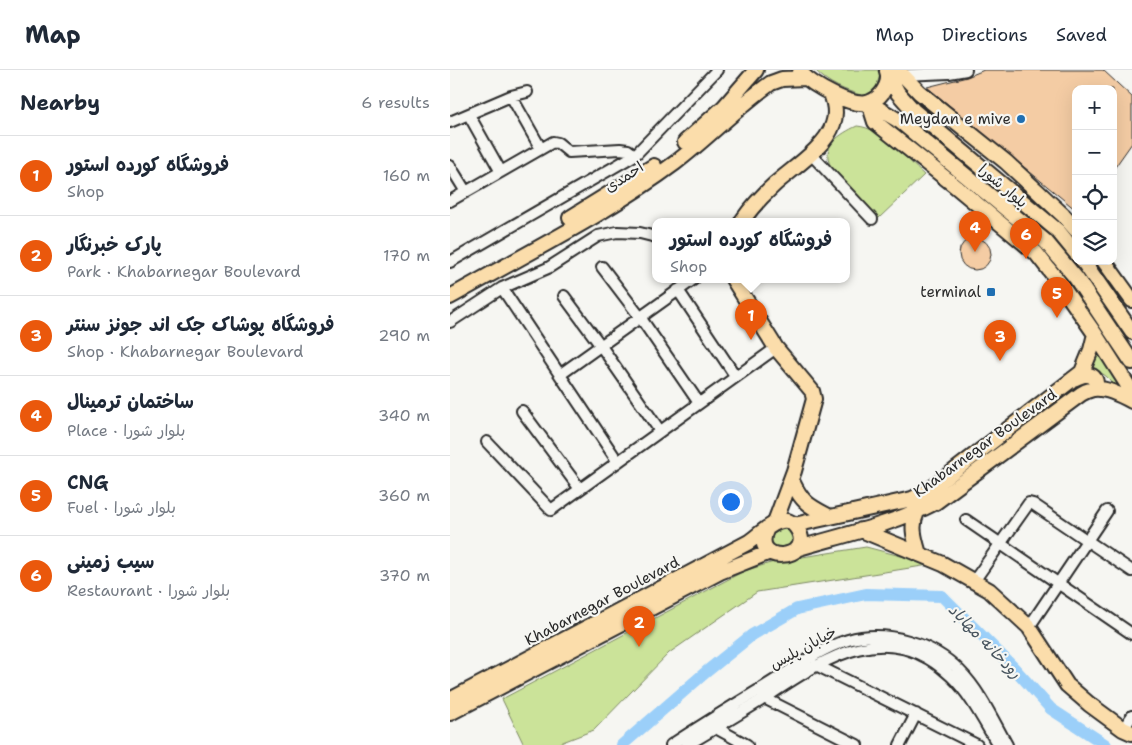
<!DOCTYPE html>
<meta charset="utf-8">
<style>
body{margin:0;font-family:"Shantell Sans","Playpen Sans Arabic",sans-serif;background:#f6f6f7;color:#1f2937}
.controls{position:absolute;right:15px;top:15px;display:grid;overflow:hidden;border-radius:10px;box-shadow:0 5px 20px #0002}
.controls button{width:45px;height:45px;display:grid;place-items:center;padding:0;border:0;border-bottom:1px solid #e0e1e3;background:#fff;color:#1f2937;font:25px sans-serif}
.you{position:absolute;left:280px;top:431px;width:18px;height:18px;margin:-12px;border:4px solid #fff;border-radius:50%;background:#1a73e8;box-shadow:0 0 0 8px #1a73e833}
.badge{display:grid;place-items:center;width:32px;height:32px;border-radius:50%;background:#ea580c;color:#fff;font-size:16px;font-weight:700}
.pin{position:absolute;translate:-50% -41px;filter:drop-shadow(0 1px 2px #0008)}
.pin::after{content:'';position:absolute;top:26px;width:18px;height:15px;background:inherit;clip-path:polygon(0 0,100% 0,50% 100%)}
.popup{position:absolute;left:202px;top:148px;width:198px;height:65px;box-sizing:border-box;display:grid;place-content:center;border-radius:10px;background:#fff;filter:drop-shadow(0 1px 4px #0005);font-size:16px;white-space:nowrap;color:#747a83}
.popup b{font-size:19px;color:#1f2937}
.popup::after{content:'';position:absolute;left:50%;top:100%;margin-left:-10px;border:10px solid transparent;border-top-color:#fff}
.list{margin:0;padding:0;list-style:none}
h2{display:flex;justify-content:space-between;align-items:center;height:65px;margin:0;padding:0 20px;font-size:21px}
h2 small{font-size:16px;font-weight:400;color:#747a83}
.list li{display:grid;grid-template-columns:32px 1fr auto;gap:15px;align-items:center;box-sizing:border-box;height:80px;padding:0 20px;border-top:1px solid #e0e1e3}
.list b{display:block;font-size:19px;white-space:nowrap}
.list p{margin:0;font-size:16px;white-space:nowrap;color:#747a83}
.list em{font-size:16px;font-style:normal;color:#747a83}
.icon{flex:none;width:28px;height:28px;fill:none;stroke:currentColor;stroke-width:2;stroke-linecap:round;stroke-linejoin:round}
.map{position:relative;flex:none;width:682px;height:675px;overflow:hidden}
header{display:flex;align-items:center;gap:30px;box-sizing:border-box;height:70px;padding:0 25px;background:#fff;border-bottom:1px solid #e0e1e3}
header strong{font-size:24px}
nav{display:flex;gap:28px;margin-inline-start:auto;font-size:18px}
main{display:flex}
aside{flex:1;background:#fff}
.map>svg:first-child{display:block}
</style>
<header>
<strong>Map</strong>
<nav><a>Map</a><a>Directions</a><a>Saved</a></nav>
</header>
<main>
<aside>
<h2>Nearby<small>6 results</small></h2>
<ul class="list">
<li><span class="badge">1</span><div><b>فروشگاه کورده استور</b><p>Shop</p></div><em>160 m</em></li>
<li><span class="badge">2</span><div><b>پارک خبرنگار</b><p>Park · Khabarnegar Boulevard</p></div><em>170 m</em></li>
<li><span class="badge">3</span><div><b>فروشگاه پوشاک جک اند جونز سنتر</b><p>Shop · Khabarnegar Boulevard</p></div><em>290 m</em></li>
<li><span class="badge">4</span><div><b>ساختمان ترمینال</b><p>Place · بلوار شورا</p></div><em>340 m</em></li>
<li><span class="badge">5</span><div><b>CNG</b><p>Fuel · بلوار شورا</p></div><em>360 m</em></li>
<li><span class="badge">6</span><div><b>سیب زمینی</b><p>Restaurant · بلوار شورا</p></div><em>370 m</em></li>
</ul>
</aside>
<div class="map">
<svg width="682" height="675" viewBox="0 0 682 675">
<rect width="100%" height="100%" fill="#f6f6f2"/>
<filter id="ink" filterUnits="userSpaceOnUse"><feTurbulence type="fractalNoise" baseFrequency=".02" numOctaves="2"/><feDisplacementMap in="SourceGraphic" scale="10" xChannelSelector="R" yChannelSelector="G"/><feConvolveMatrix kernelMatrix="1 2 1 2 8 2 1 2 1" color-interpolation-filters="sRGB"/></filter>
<g filter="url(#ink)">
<!-- green -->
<path fill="#cbe399" stroke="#7b8762" d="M365,0h62l3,4 -4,15 -12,7c-20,-6 -34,-11 -49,-26z
M407,56c26,2 48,32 67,49l-45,43 -48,-51c-11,-21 9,-33 26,-41z
M645,277l34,49 -14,-6c-4,-13 -12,-17 -24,-21z
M321 468a11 11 0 1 1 22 0a11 11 0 1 1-22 0Z
M416,477l50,13 13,5 -172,27 -88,61 -75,77 -39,15h-31l-22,-46 242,-128 33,-10z"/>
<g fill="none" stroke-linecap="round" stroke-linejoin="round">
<!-- river -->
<path stroke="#9bcff9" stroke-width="12" d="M172,675l84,-73 46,-37 45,-26 69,-15 76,2 72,72 37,41 55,36"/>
</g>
<!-- building -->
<path fill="#f4cca4" stroke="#2b2b2b" d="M534,0h119l29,27v46l-19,27v-81h-37v121l-149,-123 40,-10z
M509 184a16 16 0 1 1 32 0a16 16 0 1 1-32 0Z"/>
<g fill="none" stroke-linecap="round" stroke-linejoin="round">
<!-- minor casing -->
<g stroke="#2b2b2b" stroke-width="14">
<path id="minor" d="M454,5l45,-2 17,-3
M61,26l30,53
M19,45l32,57
M0,52l61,-26 16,-4
M361,84l61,65
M0,96l16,26
M0,131l103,-59 5,1 11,9 51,-3 8,1 7,5
M0,192l185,-107 82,-85
M152,197l38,50 59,86
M52,218l116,174
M228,220l58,87
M114,226l37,50 59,85
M0,252l52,-34 46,-20 50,-32 19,-4 23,1 16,4
M111,304l133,-95
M72,341l58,78
M37,372l64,68 225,-162
M516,450l166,114
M524,511l55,-78 4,1 99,67
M579,557l78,-116
M366,595l161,80
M314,628l93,47
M266,658l31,17
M673,659l9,-13
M221,675c30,-20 60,-38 91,-57 27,-16 55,-38 86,-48 38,-11 85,3 112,31 20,20 33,49 47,74
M237,675c27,-16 54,-32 81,-49 59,-39 120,-80 183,-20 20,19 33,46 47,69
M450,675l16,-31"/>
</g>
<!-- major casing -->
<g stroke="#2b2b2b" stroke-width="18">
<path id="major" d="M448,0l21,22 87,70 57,53 13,15
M350,2c12,13 53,37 70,30 6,-2 9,-5 12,-9 5,-7 8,-14 5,-22
M439,6l9,17 15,17 145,121 18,22
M419,33l6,19 79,63 82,68 22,28 37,53 37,58
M419,33l32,19 145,120 30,36 56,84
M235,72l39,-35 32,-37
M120,148l84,-52
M292,151c9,-13 21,-26 33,-37 18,-16 51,-37 58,-60 4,-11 2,-20 -2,-30
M633,191l49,71
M654,191l28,39
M283,209l43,69 36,43 2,8 -20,72 -19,51
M0,227c75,-43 155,-82 225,-134 33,-25 62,-56 96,-80l11,-4 23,-1
M623,309c4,-1 8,-4 12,-4 10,-1 14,7 8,14
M343,413c10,21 17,23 37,34
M467,442c-7,14 -2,28 2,42
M344,455l118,-26 16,-8 154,-119 9,-22 4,-16
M411,460l82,34 46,26 40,37 38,58 22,19 34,25 9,4
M346,479c47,-14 96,-24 140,-47l145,-108c3,-2 8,-4 12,-5 12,-2 28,6 39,12
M0,630l299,-158c13,-9 36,-35 49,-12 17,31 -50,36 -31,-2
M0,643l270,-141 50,-20"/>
</g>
<!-- minor -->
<use href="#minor" stroke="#f6f6f2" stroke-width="10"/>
<!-- major -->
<use href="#major" stroke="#fbddab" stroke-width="14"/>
</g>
</g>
<!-- markers -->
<g fill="#1f6fb2" stroke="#f6f6f2" stroke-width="2">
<circle cx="571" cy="49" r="5"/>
<rect x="536" y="217" width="10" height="10" rx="2.5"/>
</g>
<g text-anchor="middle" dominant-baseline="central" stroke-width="4.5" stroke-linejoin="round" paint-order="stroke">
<!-- poi labels -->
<g font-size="15" fill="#2b2b2b" stroke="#f6f6f2" text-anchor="end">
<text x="561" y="49">Meydan e mive</text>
<text x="531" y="222">terminal</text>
</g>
<!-- street labels -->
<g font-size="15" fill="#2b2b2b" stroke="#f6f6f2">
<text transform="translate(174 107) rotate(-33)">احمدی</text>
<text transform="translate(553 116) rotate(40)">بلوار شورا</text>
<text transform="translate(535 373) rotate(-36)">Khabarnegar Boulevard</text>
<text transform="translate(152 531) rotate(-28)">Khabarnegar Boulevard</text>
<text transform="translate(353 578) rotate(-29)">خیابان پلیس</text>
</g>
<!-- water labels -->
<g font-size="16" font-style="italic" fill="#47545e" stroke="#f6f6f2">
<text transform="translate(535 571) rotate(46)">رودخانه مهاباد</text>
</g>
</g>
</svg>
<div class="controls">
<button>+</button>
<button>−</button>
<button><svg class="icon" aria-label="locate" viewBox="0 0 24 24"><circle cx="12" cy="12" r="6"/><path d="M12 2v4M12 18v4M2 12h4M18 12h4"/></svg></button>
<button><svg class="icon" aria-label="layers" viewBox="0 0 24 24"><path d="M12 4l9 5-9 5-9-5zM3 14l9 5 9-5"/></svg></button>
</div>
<div class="you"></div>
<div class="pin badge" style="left:301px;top:270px">1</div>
<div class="popup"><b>فروشگاه کورده استور</b>Shop</div>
<div class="pin badge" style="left:189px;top:577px">2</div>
<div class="pin badge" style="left:550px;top:291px">3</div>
<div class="pin badge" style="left:525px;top:182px">4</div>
<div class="pin badge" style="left:607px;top:248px">5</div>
<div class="pin badge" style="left:576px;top:189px">6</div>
</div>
</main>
